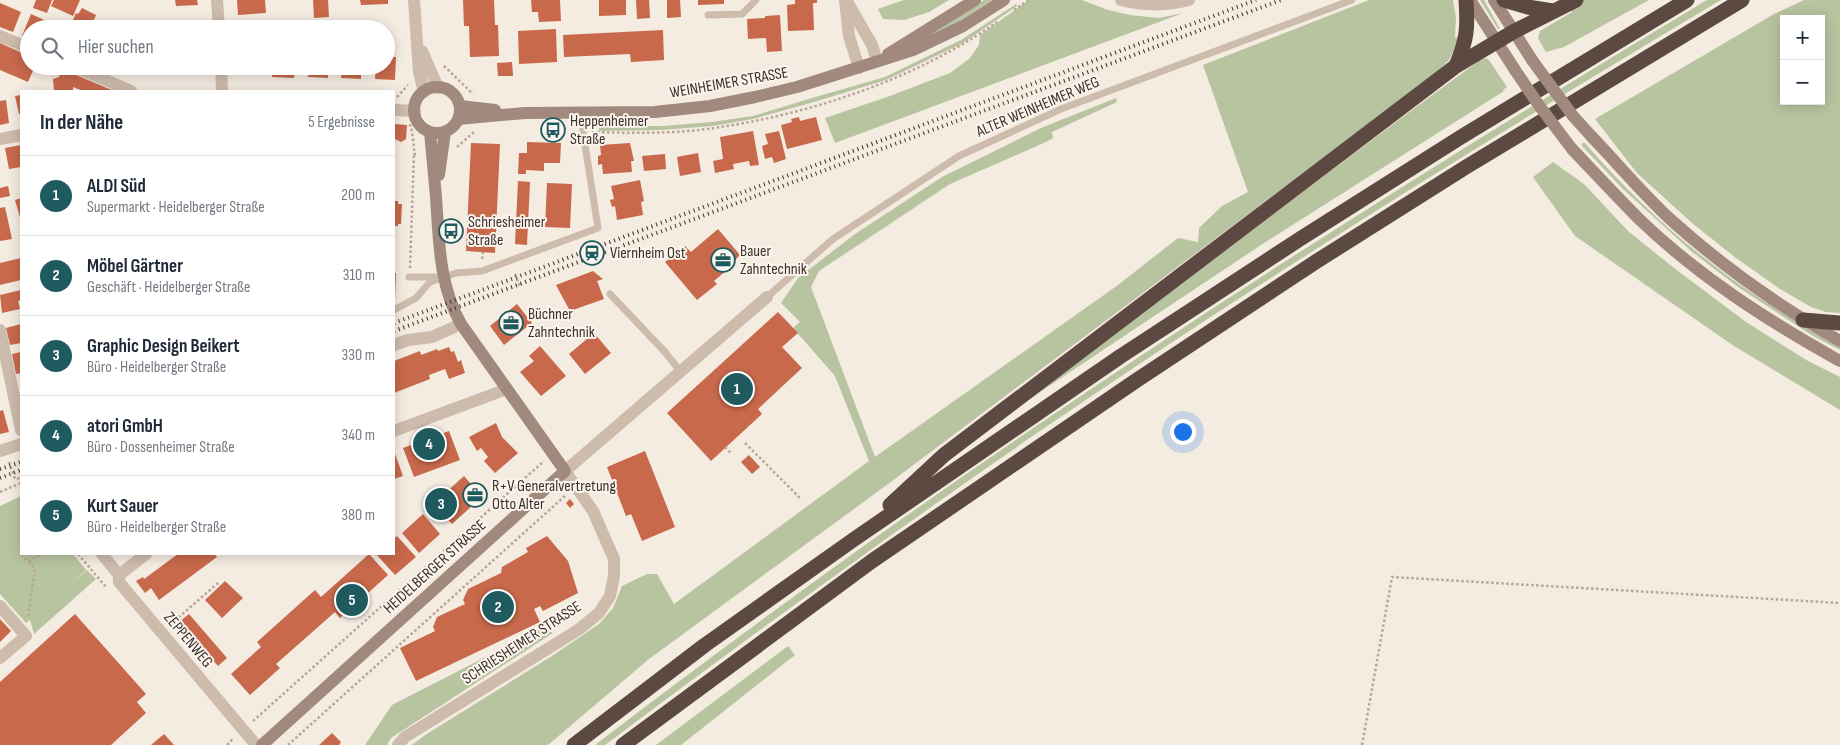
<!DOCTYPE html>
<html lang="de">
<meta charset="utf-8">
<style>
body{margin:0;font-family:"Sofia Sans Condensed",sans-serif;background:#f2f2f3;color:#1f2937}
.controls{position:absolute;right:15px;top:15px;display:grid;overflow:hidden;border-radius:0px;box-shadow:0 2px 12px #0003}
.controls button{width:45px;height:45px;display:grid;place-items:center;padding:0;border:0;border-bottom:1px solid #e0e1e3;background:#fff;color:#1f2937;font:25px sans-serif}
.you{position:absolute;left:1182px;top:431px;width:18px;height:18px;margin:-12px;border:4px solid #fff;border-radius:50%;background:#1a73e8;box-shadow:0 0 0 8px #1a73e833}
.badge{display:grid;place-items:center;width:32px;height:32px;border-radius:50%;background:#1f5a5e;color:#fff;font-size:16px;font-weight:700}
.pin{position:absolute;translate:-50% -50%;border:2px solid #fff;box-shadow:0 1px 5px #0006}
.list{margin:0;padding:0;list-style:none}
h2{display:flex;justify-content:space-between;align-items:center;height:65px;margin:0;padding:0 20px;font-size:21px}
h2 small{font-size:16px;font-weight:400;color:#747a83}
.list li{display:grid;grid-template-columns:32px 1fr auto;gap:15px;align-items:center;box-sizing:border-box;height:80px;padding:0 20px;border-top:1px solid #e0e1e3}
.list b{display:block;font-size:19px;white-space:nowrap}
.list p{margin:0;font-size:16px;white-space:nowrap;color:#747a83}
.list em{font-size:16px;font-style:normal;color:#747a83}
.icon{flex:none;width:28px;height:28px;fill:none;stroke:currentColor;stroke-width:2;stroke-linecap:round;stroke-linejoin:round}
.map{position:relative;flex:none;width:1840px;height:745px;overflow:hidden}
.search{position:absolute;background:#fff;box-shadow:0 2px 12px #0003;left:20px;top:20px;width:375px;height:55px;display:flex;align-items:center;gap:12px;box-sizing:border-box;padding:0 18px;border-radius:28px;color:#747a83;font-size:19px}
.panel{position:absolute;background:#fff;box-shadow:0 2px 12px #0003;left:20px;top:90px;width:375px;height:465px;border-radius:0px}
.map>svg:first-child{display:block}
</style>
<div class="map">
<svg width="1840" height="745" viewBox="0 0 1840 745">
<rect width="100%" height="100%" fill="#f4ebe1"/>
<!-- green -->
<path fill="#b8c4a0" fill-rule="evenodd" d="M904,0h45l-20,12 -25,8 -21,-1 -5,-10z
M984,0h8l-31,20 -57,31z
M1029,0h53l26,10 22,5 29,3 24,-5 -348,130 -10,-25 65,-22 60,-23 19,-14 10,-14 1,-10z
M1369,0h84l3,18 -1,19 5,1 -11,22 -14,14 -551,413 -235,172 -101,86h-136l13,-10 127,-79 47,-32 14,-16 9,-22 25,-12h10l17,30 195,-143 -34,-85 -42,-48 7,-6 -19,-19 17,-25 57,-44 87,-57 99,-49 75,-30 1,4 -65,30 1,6 -7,4 -96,42 -131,87 -8,16 64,170 243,-172 60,-47 20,4 1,-14 23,-22 26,-14 -45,-127z
M1480,0h4l16,29h-2z
M1563,0h86l-85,47 -18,5 -8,-14 2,-7 32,-19z
M1707,0h14c-232,138 -461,281 -684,433 -146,101 -290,205 -432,312h-10c89,-68 179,-135 270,-200 273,-194 555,-373 842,-545z
M1804,0h36v313l-14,-1 -15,-5 -31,-18 -44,-31 -44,-35 -55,-50 -42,-54 179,-105zM1784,19h37v82h-37z
M1016,4l1,2 -54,37 -77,37 -72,22 -61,17 -41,7 -50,4 -63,1v-5h64l49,-4 41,-6 59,-18 73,-21 76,-37z
M1486,58l3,2 18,27 -4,3 1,1 -240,152 -239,159 -1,-1 392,-294 64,-47z
M1582,143h3c56,65 123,124 196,169 19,12 39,23 59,34v4l-27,-14 -75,-49 -47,-36 -69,-63 -40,-42z
M1553,162l31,22 44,47 46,37 72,54 62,39 32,16v33l-106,-64 -159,-110 -42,-59z
M21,496v58h52l13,16 -14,13 15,-13 9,9 -62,55 -4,-14 -4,3 -26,-29v-88z
M544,627l9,6 -162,105 -4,7h-22l27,-40z
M788,646l7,9 -114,90h-25z"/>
<!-- building -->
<path fill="#c8694b" d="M36,0h16l-5,13 -14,-5z
M54,0h26l-7,16 -22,-10z
M175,0h22l1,5 -22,1z
M237,0h28l1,13 -28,2z
M313,0h15l1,17 -15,1z
M360,0h28v4l-27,1z
M463,0h31l1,25h3l1,31 -29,1 -1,-31h-5z
M531,0h29l1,21 -22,1 -1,-10h-6z
M599,0h27v15l-27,1z
M636,0h13l1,18 -13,1z
M667,0h13l1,17 -14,1z
M698,0h26v4l-26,1z
M795,0h22v3h-4l1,27 -26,1 -1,-26 8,-1z
M0,3l21,9 -8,20 -13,-5z
M82,8l14,7 -6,14h-21l7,-16 2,1z
M31,14l24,11 -2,4h-24v10l-7,-3z
M780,15l2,36 -15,1 -1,-14 -18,1 -1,-20 18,-1v-2z
M556,29l1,33 -38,2 -1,-33z
M663,30l1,30 -33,2 -1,-8 -66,3 -1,-22z
M0,43l29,13v10h6l-7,16 -28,-12z
M386,57h10l-1,23 -20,-1 1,-13h10z
M512,62l1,14h-15l-1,-13z
M140,66h22l-1,7 -21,-1z
M178,66h21v7l-22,-1z
M238,66h23v9l-24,-1z
M272,66h23l-1,12 -22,-1z
M308,66h20v12l-20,-1z
M342,66h19v13l-20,-1z
M62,69l52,22h-31l-10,-4v4h-19l-1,-12 6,-2z
M21,95v19h-2l-4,-18z
M6,100l3,23 -9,2v-24z
M799,117l1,4 16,-4 6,23 -35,9 -6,-24 11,-3 -1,-3z
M395,124l12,1 -1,14 -5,3 -6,-3z
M753,131l6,34 -9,1 -1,-5 -16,3 1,5 -19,4 -2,-12 10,-2 -3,-22z
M779,131l7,28 -12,4 -2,-6 -7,2 -3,-13 6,-2 -3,-10z
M527,142l34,1 -1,20h-16v8l-18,-1v4h-8l1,-21h8z
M471,143l29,1 -5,109 -29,-2z
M630,143l4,18h-3l1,11 -29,2 -1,-10 -4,1v-9l3,-1 -1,-10z
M21,145v22l-12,2 -4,-21z
M698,153l3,19 -21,4 -3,-19z
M665,154l1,15 -22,2 -2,-15z
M640,180l4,21 -3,1 2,13 -26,5 -2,-14 -3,1 -2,-7 4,-1 -3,-13z
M518,181l12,1 -3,63 -12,-1z
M547,183l25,1 -2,44 -25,-1z
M8,186l2,10 -10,2v-10z
M21,198v23l-6,-21z
M394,201h4v3h4l-1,20h-3v2h-4z
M5,207l7,32 -12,2v-33z
M718,229l22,26 -6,6 1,2 -21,18 3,3 -20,16 -32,-38 20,-16 6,6z
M21,258v13h-1l1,9 -21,5v-22z
M593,271l10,8 -6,2 7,18 -34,12 -14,-26z
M394,273h2l-1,26h-1z
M21,290v10l-3,1 2,8 -18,4 -2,-18z
M517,304l15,19 -28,22 -14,-19z
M778,312l20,21 -16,14 20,21 -44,41 4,5 -51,47 -44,-48z
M21,324v19l-11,2 -4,-17z
M594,333l17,20 -26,21 -16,-20z
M540,346l26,30 -25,20 -21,-24 14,-11 -5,-5z
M449,347l2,5 3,-1 4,11 3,-2 4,13 -16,6 -4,-10 -16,6 1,4 -36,14v-32l26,-10 1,4 16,-6 1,2z
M21,352v21l-5,1 -4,-20z
M3,410l6,22 -9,2v-23z
M496,423l6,14 16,16 -23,20 -11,-12 4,-4 -7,-9 -4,3 -8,-14z
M449,431l11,29 -46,17 -11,-29z
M394,451l9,25 -9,3z
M645,451l30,76 -33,14 -11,-27 -5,2 -19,-49z
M749,455l11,12 -8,7 -11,-12z
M464,476l18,21 -30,27 -19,-20z
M570,499l4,5 -4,4 -4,-5z
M423,514l17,20 -21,19 -17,-20z
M397,536l19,21 -21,18 -19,-21h18v-15z
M547,536l21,25 10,32 -35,18 -3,-5 -6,3 6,13 -124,59 -16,-33 35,-17 -2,-4 4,-10 28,-13 -2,-4 5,-11 33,-16 1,-6 26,-15 -2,-4z
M178,554h37l2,3 -58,43 -8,-12 -6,5 -9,-12 7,-4 1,2z
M369,554l19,21 -48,43 -5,-6 -59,52 4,4 -30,27 -19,-21 30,-27 -4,-5 58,-52 6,7z
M225,581l18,17 -21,20 -17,-18z
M75,614l71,80 -9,8 9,11 -35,32h-111v-63z
M189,614l38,44 -9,8 -39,-44z
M0,619l11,12 -11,11z
M332,733l9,9 -2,3h-20z
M164,734l10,11h-23z"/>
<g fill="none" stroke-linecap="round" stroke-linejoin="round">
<!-- path -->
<path stroke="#b9a596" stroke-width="2.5" stroke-dasharray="2.5 2.5" stroke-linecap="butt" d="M1014,10l15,-10
M444,66l29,28
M397,97l11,-12
M409,125l2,1 3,20v8h4
M592,132c41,1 82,2 122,-4 97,-14 202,-49 283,-106
M457,147l17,-15
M592,246l5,12
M482,259l1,-7
M410,268l4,-114
M515,274l5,13
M745,443l56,56
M725,447l7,7
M9,462l6,17 6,-1
M0,492l21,-9
M22,554l13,15 -7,48
M78,554l28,33
M29,562l10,-8
M171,624l47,-41
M253,721l291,-260
M227,745l7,-7
M288,745l278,-250
M1362,745l30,-168 448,26"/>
<!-- lane -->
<path stroke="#cdbbac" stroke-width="7" d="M708,15l34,-1 14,-14
M409,277h27
M610,294l55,58 15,19
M767,297l66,-58 126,-83 102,-47 291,-109
M394,310l22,-12 14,-16 26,-9 26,-2 116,-43 -15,-96v-18"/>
<!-- street -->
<path stroke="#cdbbac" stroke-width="12" d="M217,0l2,29
M414,0l5,72 5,20
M845,0l4,36 10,32
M1121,0c23,6 45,6 68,0
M848,3l24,42 5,16
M0,36l29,12
M422,51l16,37
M73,66l58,25
M221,66l1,25
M394,110l21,1
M0,139l21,-4
M0,330l21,100
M394,345l14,-5 24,-3 29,-13
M394,431l113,-42
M0,451l21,-7
M102,554l17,21v7l137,163
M119,575l27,-21
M0,606l26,30 -26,22
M398,745l7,-8 173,-107 21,-17 11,-17 4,-20v-17l-21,-48 -28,-40 202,-174"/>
<!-- secondary -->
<path stroke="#a18a7d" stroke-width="12" d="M1470,0l45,70
M1494,0l38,60
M888,54l87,-54
M414 110a23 23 0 1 1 46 0a23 23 0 1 1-46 0Z
M460,106l35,4
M458,119l67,-6 130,-1 55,-6 45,-9 42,-10 116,-37 50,-24 41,-26
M1592,137c26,27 51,57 78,82 52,47 110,88 170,122
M1572,149c22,23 44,47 66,69 60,58 130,103 202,143
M439,175l6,-43
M262,745l303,-274 -104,-147c-22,-39 -22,-83 -25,-127 -2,-22 -4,-44 -6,-65"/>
<!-- highway -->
<path stroke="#5c4a42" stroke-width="15" d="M1504,0l24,7 25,4
M1456,66c11,-27 12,-37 10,-66
M1803,320l37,3
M890,505l54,-50 512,-389 57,-34 63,-32
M574,745l131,-100 148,-105 268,-184 182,-119 158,-100 226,-137
M623,745l249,-184 265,-181 180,-119 149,-94 276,-167"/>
<!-- rail -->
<path stroke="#3b302b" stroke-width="4" stroke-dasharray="1 4" stroke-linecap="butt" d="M394,323l862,-323
M394,331l887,-331
M0,469l21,-7
M0,478l21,-8"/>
<!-- secondary-bridge -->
<path stroke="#a18a7d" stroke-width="12" d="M1532,60l41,56 19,21
M1515,70l23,34 34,45"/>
</g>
<!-- icons -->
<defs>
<g id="bus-ring" transform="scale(1.25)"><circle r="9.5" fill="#fbf5ee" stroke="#1f5a5e" stroke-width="1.5"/><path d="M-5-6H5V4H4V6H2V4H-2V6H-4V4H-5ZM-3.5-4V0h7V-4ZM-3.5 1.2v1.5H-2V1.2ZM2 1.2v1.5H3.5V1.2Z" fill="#1f5a5e"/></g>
<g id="station-ring" transform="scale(1.25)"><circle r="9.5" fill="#fbf5ee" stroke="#1f5a5e" stroke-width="1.5"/><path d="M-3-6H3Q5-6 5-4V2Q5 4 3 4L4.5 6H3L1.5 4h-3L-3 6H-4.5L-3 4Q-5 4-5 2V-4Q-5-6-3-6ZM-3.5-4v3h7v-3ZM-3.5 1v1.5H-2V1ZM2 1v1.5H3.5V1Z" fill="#1f5a5e"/></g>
<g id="office-ring" transform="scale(1.25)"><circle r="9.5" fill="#fbf5ee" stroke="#1f5a5e" stroke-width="1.5"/><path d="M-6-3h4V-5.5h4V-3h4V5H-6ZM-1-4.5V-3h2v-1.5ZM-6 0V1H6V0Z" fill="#1f5a5e"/></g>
</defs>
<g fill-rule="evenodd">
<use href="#bus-ring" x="553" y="130"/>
<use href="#bus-ring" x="451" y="231"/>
<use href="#station-ring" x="592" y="253"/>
<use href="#office-ring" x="723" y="260"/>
<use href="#office-ring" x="511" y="323"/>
<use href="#office-ring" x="475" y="495"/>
</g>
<g text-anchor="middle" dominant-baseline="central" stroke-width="4" stroke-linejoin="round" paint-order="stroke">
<!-- street labels -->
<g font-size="16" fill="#3b302b" stroke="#fbf5ee">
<text transform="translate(729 83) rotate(-10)">WEINHEIMER STRASSE</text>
<text transform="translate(1038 107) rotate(-23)">ALTER WEINHEIMER WEG</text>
<text transform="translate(435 567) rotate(-42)">HEIDELBERGER STRASSE</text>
<text transform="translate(188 640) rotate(50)">ZEPPENWEG</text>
<text transform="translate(522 643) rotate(-33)">SCHRIESHEIMER STRASSE</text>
</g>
<!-- poi labels -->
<g font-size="16" fill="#3b302b" stroke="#fbf5ee" text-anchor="start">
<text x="570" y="121">Heppenheimer<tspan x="570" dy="18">Straße</tspan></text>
<text x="468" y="222">Schriesheimer<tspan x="468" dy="18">Straße</tspan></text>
<text x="740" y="251">Bauer<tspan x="740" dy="18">Zahntechnik</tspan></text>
<text x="610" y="253">Viernheim Ost</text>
<text x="528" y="314">Büchner<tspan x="528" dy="18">Zahntechnik</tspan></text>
<text x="492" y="486">R+V Generalvertretung<tspan x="492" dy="18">Otto Alter</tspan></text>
</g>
</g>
</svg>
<div class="controls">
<button>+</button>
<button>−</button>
</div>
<div class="you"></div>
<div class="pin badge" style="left:737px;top:389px">1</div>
<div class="pin badge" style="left:498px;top:607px">2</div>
<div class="pin badge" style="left:441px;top:504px">3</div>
<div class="pin badge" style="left:429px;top:444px">4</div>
<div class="pin badge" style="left:352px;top:600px">5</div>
<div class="search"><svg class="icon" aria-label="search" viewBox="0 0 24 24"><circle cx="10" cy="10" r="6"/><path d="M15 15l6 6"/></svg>Hier suchen</div>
<section class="panel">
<h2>In der Nähe<small>5 Ergebnisse</small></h2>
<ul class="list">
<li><span class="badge">1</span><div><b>ALDI Süd</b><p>Supermarkt · Heidelberger Straße</p></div><em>200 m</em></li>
<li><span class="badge">2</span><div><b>Möbel Gärtner</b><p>Geschäft · Heidelberger Straße</p></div><em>310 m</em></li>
<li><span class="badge">3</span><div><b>Graphic Design Beikert</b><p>Büro · Heidelberger Straße</p></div><em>330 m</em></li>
<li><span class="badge">4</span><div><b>atori GmbH</b><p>Büro · Dossenheimer Straße</p></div><em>340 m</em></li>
<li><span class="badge">5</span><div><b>Kurt Sauer</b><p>Büro · Heidelberger Straße</p></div><em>380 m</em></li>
</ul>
</section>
</div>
